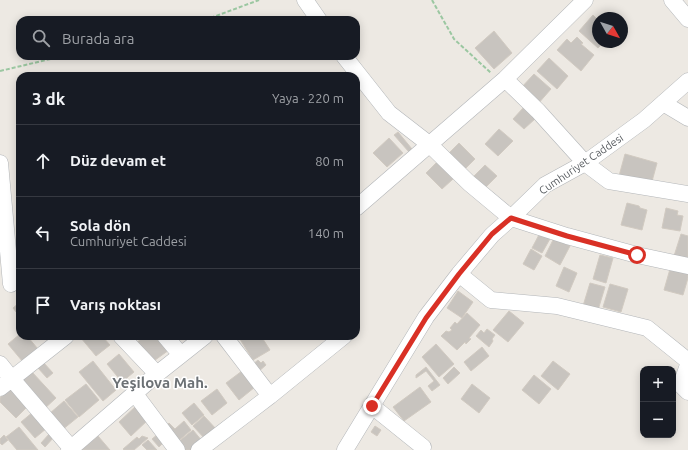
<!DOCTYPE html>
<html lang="tr">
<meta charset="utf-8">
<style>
body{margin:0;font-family:Ubuntu,sans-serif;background:#242831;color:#f1f3f6}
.controls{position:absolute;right:12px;bottom:12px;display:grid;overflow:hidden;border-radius:8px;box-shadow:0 2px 10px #0003}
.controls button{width:36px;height:36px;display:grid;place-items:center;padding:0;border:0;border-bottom:1px solid #363941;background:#171b24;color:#f1f3f6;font:20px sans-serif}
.compass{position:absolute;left:592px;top:12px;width:36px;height:36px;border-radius:50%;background:#171b24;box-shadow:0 2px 10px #0003;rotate:129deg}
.stop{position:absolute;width:12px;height:12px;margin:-9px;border:3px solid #d93025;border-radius:50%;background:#fff}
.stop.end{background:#d93025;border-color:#fff;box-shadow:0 1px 4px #0008}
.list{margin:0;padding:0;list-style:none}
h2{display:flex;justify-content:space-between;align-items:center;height:52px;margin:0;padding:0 16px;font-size:17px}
h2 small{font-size:13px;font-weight:400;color:#9ea1a6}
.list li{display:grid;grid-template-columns:26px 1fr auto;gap:12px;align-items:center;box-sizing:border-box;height:72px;padding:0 16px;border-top:1px solid #363941}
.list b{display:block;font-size:15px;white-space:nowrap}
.list p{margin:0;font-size:13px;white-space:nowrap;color:#9ea1a6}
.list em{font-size:13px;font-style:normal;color:#9ea1a6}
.icon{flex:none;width:22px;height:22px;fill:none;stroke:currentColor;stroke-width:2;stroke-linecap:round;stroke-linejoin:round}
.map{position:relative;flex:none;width:688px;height:450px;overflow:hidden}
.search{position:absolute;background:#171b24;box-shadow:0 2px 10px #0003;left:16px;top:16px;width:344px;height:44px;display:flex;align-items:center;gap:10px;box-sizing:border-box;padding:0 14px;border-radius:12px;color:#9ea1a6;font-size:15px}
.panel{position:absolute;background:#171b24;box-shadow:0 2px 10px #0003;left:16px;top:72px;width:344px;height:268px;border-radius:12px}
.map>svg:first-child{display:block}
</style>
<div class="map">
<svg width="688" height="450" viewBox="0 0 688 450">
<rect width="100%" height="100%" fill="#ede9e3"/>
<!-- building -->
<path fill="#c8c4bf" stroke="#d1cac1" d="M593,15l5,5v22h6l-6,6 -19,-17z
M494,31l18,22 -18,16 -19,-21z
M577,37l6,6 -2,1 13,11 -13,16 -24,-21 10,-11 4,4z
M549,58l19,18 -11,13 -20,-18z
M534,74l17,15 -14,16 -17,-16z
M524,107l12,11 -12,11 -11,-10z
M499,129l14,12 -15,15 -13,-12z
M398,132l14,17 -3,3 -15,-17z
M389,138l14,15 -16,14 -14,-14z
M459,143l16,16 -13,13 -16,-16z
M625,154l32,9 -6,22 -32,-9z
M437,162l16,17 -11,10 -16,-16z
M485,165l12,11 -12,12 -12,-11z
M627,203l12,3 1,2 7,2 -5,20 -21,-5z
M666,208l12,3 -1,4 6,1 -3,15 -18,-3z
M541,231l10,6 -9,16 -10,-5z
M681,234l7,2v24l-14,-4z
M554,238l16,8 -10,19 -15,-9z
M531,249l11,7 -8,14 -11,-6z
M600,255l13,3 -7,25 -13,-4z
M564,267l13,6 -8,19 -13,-6z
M670,269l18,5v4l-5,17 -19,-5z
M590,283l15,4 -7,23 -15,-4z
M610,284l18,5 -7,23 -18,-5z
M458,291l15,11 -11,16 -15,-10z
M20,302v15l-7,-9z
M509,311l15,12 -16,19 -15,-12z
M467,313l13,12 -11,13 2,1 -5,5 -1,-2 -8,8 -16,-14 5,-5 3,1 3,-2 -2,-2 5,-6 2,2z
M487,329l8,6 -3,4 1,2 -4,6 -13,-11 5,-6 3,3z
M20,334v2h7l11,13 -15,13 -15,-18z
M83,336h19l8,9 -14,11 -15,-18z
M145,336h13l11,14 -18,13 -15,-20z
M238,336h23l9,14 -17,10z
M436,344l18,20 -15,13 -17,-20z
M482,347l7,9 -18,15 -7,-9z
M119,354l15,18 -12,10 -15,-18z
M258,360l3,3 2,-2 3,4 -8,7 -6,-7z
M93,361l23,29 -13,11 -24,-29z
M553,361l17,13 -12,16 -17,-14z
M43,362l10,11 -6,5 -9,-10z
M426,367l14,18 -8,6 -4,-5 6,-5 -8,-10 -10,7v-3z
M454,367l6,6 -12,11 -5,-6z
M242,371l13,16 -16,13 -13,-17z
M32,372l24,26 -13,12 -24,-27z
M534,375l17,14 -12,15 -17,-14z
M86,384l13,16 -20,17 -14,-17z
M472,384l18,14 -11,15 -18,-14z
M12,387l17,18 -13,13 -16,-16v-4z
M420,387l11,15 -27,19 -11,-14z
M217,389l10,14 -15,12 -11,-14z
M64,401l14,16 -16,13 -13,-16z
M194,403l10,12 -12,10 -10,-12z
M137,405l12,14 -18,17 -12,-14z
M33,412l14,16 -12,10 -14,-16z
M204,416l13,14 -11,10 -13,-14z
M184,421l7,9 -15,13 -12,-15 5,-5 6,6z
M375,426l6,4 -4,6 -6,-4z
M19,427l19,23h-21l-11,-13z
M193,430l9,11 -11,9h-8l-6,-7z
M50,433l4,4 -9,10 -4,-4z
M158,434l7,7 -6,6 -7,-8z
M4,435l4,5 -6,5 -2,-2v-4z
M98,436l12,14h-29z
M142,436l6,2 -14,12h-10l-1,-1 14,-12 2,2z
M148,440l9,10h-10l-5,-5z"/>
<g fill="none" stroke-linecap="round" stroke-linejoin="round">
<!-- minor casing -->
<g stroke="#b3b6b9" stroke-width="17">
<path id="minor" d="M305,0l14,20
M672,0l16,19
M344,56l45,57 40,31 40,39 42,35 56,18 70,19 51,11
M505,79l33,32 47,52 24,18 79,13
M663,103l25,15
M0,163l11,121
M356,208l149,-129 80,-79
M459,274l32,26 66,6 90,22 41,33
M121,336l36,38
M165,336l16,19
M0,364l12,15 59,69
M688,365l-7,20 7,7
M0,388l66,-52
M135,394l42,56
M270,396l74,-60
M372,406l51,41 -1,3
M69,450l88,-76 48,-38
M199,450l71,-54 -46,-60
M345,450l81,-133 33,-43 33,-39 19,-17 34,-33 40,-22 59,-43 44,-39"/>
</g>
<!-- path -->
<path stroke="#9bc7a1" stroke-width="2" stroke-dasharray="4 2" stroke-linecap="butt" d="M432,0l22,39 37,34
M205,20l54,-20
M0,71l63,-15"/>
<!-- minor -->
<use href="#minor" stroke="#fff" stroke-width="16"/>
</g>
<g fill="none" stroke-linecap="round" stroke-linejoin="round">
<!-- route -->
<path stroke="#d93025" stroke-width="5" d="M372,406l54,-88 33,-44 33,-40 19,-16 56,18 70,19"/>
</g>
<g text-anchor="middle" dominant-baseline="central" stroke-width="3" stroke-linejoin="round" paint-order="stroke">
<!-- street labels -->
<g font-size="11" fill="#5b5f63" stroke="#fff">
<text transform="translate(581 164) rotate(-34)">Cumhuriyet Caddesi</text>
</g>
<!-- district labels -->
<g font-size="15" font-weight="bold" fill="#6c7175" stroke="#fff">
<text x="160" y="382">Yeşilova Mah.</text>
</g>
</g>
</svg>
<div class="controls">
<button>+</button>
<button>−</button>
</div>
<svg class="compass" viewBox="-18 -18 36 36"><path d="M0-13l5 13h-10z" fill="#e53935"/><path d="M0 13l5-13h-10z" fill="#9ea1a6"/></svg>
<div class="stop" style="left:637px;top:255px"></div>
<div class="stop end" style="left:372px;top:406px"></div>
<div class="search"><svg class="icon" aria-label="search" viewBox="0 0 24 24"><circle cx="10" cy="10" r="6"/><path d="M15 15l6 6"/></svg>Burada ara</div>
<section class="panel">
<h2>3 dk<small>Yaya · 220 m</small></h2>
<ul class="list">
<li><svg class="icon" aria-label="ahead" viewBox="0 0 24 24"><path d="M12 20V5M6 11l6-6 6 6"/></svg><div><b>Düz devam et</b></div><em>80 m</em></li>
<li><svg class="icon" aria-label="left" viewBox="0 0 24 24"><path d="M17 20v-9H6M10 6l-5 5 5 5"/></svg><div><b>Sola dön</b><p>Cumhuriyet Caddesi</p></div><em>140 m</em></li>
<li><svg class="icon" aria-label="arrive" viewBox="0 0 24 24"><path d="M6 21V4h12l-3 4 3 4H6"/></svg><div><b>Varış noktası</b></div></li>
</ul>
</section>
</div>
